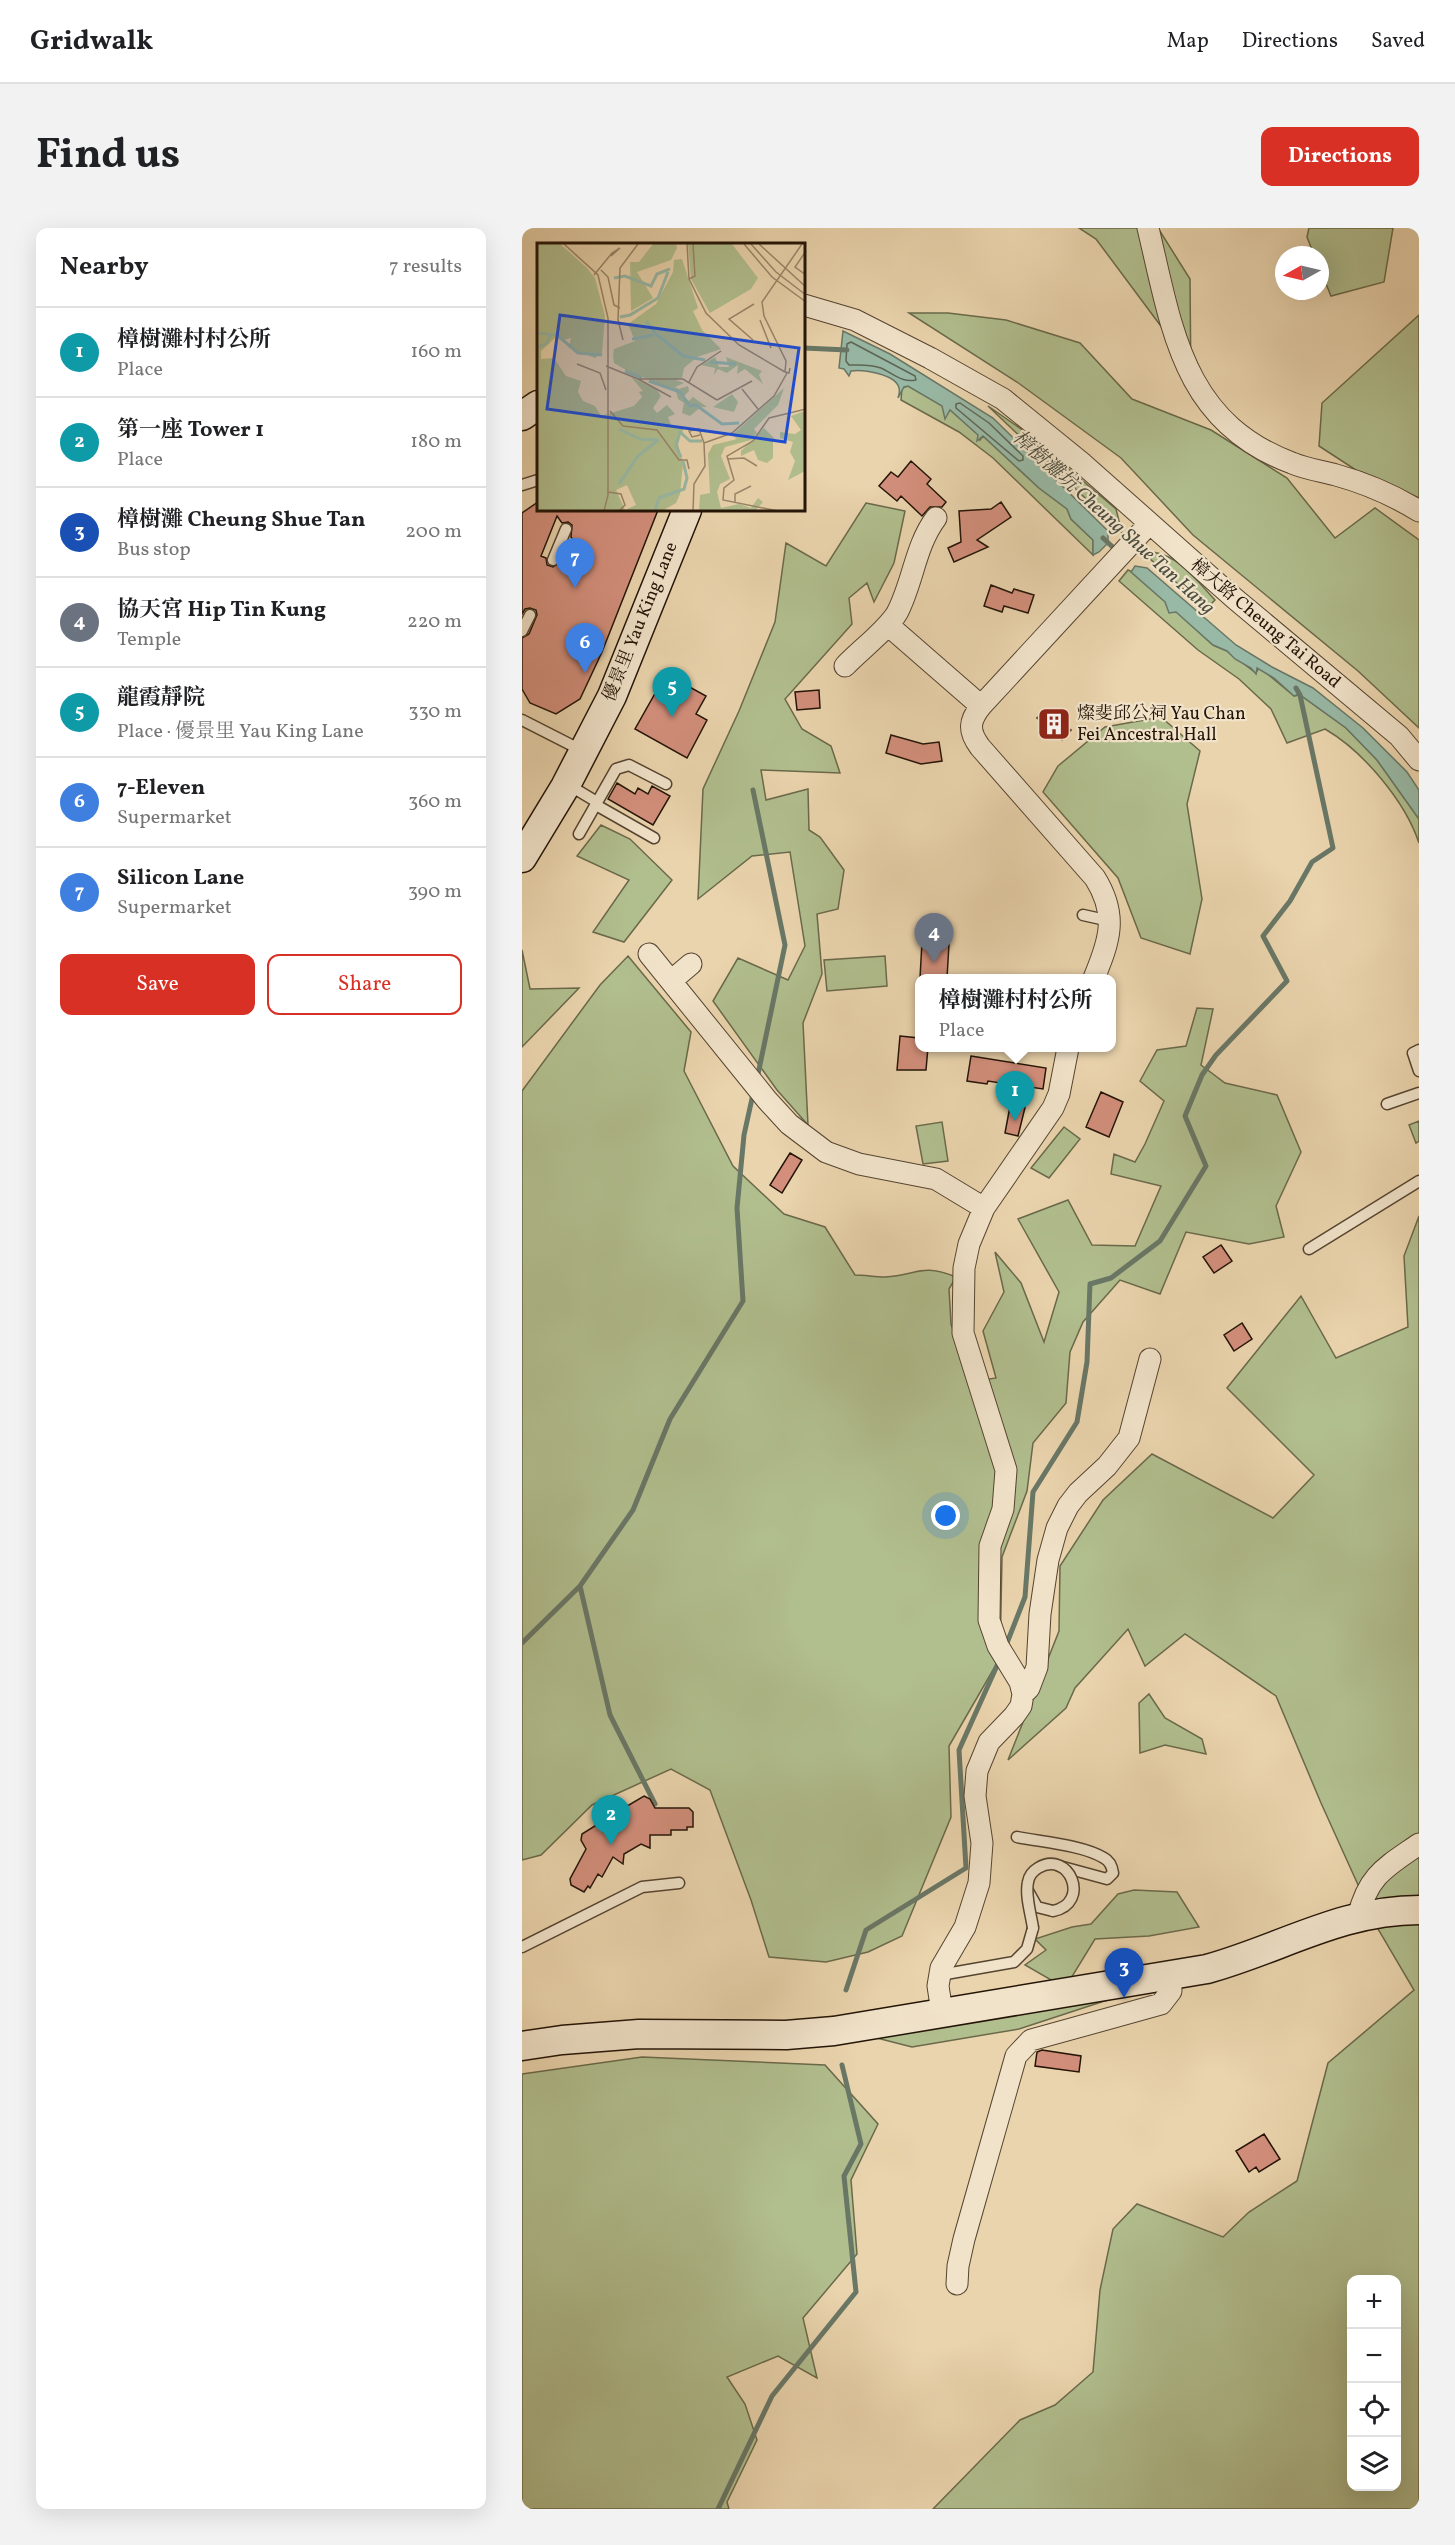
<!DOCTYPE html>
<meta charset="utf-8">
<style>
body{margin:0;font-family:Vollkorn,"Noto Serif TC",serif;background:#f2f2f2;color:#202124}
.controls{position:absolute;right:18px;bottom:18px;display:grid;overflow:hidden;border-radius:12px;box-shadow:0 6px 24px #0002}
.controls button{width:54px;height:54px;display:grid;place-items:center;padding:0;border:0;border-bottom:2px solid #e0e0e0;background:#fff;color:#202124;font:30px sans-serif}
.compass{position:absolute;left:753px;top:18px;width:54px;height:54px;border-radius:50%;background:#fff;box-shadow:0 6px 24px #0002;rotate:262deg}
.you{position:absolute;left:424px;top:1288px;width:21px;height:21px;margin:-15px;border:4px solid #fff;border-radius:50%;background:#1a73e8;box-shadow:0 0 0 9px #1a73e833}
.badge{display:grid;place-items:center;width:39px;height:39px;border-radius:50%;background:#d93025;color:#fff;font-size:20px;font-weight:700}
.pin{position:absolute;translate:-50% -50px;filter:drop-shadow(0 2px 3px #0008)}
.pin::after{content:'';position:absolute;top:32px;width:21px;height:18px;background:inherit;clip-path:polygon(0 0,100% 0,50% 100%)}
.popup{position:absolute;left:393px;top:746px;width:201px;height:78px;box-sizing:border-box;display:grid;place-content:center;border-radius:12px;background:#fff;filter:drop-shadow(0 2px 4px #0005);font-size:20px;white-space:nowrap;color:#757577}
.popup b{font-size:22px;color:#202124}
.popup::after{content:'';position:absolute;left:50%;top:100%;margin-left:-12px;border:12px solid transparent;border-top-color:#fff}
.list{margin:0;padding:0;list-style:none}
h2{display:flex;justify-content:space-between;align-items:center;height:78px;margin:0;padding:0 24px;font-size:26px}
h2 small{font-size:20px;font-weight:400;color:#757577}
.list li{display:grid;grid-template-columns:39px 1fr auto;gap:18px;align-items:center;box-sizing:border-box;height:90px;padding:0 24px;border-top:2px solid #e0e0e0}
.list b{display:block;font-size:22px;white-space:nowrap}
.list p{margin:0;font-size:20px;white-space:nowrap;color:#757577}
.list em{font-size:20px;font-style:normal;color:#757577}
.actions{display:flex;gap:12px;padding:18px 24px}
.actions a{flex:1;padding:14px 0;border:2px solid #d93025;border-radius:12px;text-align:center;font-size:21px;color:#d93025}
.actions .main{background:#d93025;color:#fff}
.icon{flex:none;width:33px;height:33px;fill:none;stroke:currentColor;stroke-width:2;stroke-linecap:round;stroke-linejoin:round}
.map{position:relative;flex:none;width:897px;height:2281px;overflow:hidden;border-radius:12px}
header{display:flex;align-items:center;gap:36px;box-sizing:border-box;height:84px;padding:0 30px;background:#fff;border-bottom:2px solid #e0e0e0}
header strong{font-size:28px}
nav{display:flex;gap:33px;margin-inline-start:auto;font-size:21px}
.intro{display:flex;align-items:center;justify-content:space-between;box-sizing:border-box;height:144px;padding:0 36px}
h1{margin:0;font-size:42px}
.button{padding:15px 27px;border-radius:12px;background:#d93025;color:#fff;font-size:21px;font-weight:700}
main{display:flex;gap:36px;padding:0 36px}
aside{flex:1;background:#fff;border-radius:12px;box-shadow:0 6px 24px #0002}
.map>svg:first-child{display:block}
</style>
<header>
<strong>Gridwalk</strong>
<nav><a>Map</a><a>Directions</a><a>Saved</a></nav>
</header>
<div class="intro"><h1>Find us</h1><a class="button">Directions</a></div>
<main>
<aside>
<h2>Nearby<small>7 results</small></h2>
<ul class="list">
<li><span class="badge" style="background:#0f9aa8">1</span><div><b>樟樹灘村村公所</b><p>Place</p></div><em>160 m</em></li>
<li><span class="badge" style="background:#0f9aa8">2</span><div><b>第一座 Tower 1</b><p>Place</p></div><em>180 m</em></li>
<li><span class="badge" style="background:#1a4fb4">3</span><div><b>樟樹灘 Cheung Shue Tan</b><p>Bus stop</p></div><em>200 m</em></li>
<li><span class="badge" style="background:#6b7280">4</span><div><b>協天宮 Hip Tin Kung</b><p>Temple</p></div><em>220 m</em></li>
<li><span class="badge" style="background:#0f9aa8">5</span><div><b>龍霞靜院</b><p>Place · 優景里 Yau King Lane</p></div><em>330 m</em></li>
<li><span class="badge" style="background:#3f7fe0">6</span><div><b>7-Eleven</b><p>Supermarket</p></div><em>360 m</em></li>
<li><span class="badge" style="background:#3f7fe0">7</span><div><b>Silicon Lane</b><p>Supermarket</p></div><em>390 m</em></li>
</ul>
<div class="actions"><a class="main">Save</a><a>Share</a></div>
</aside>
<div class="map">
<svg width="897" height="2281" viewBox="0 0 897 2281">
<rect width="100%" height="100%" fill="#ead4ad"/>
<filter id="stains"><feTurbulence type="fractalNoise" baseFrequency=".00333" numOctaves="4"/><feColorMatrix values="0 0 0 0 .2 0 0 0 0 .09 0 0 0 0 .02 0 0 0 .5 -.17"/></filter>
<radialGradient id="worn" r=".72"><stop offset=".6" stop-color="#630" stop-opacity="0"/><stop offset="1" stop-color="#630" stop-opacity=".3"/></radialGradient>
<!-- green -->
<path fill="#b1be8e" stroke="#6a694a" stroke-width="1.5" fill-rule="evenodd" d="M557,0h79l32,51 1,110 -25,-56 -70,-94z
M787,0h84l-9,54 -53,14 -11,-27v-14h-6l-7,-18z
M387,85h39l58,7 74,23 52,56 79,31 76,48 48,60 40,-30 44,32v188l-61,-57 -165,-136 -72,-77 -104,-76z
M897,87v183l-57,-24 -43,-28 3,-43z
M386,158l40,22 31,27 1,5 3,-4 56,52 28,21 4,10 22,21v15l-100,-97 -34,-26 -58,-32 1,-12z
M466,178l36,25 92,78 6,24z
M344,275l39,8 -11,52 -20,39 -7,-19 -18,15 3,26 -67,75 17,30 29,17 9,27 -79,-3 5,30 42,-11 1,41 11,7 24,33 -6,39 -21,5 5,60 -19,49 5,102 -31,-35 -64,-89 25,-43 50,22 17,-34 -15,-94 -38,4 -54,43 5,-110 36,-78 36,-89 11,-79 40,23z
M631,324c27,4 44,29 62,48l-9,9 -57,-51 -3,-5z
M606,342l7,3 78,72 14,6 29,22 3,-6 35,29 6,-1 46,33 31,32 42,59v24c-14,-42 -56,-92 -94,-114l-38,14 -16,-34 -32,-30 -41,-29 -79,-69z
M639,489l39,34 -13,53 15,95 -12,55 -49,-16 -23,-60 -75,-86 15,-26 47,-39z
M79,597l29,14 42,41 -48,62 -31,-10 36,-52 -52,-24z
M0,722l8,39 49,-1 -57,59z
M106,728l63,76 -7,39 49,95 51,48 41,13 30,48c10,0 20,2 30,2 33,-2 36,-14 71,0l-7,12 2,35 20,58 25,-4 -13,-47 21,-39 -9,-40 26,31 23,59 15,-50 -41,-73 50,-19 24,45 43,1 26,-60 -50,-12 3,-20 21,8 10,-18 19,-43 -24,-20 17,-31 29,-4 11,-38 16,1 -12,56 24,18 52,12 24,57 -25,54 8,31 -35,7 -63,-12 -26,62 -40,-14 -37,42 -13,30 -4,51 -33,40 -6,48 -25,66 -2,101 -51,88 2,71 -49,119 -34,16 -42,10 -57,-5 -18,-57 -41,-110 -39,-21 -79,36 -51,50 -19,5v-769l78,-106z
M363,728l2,30 -60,5 -3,-31z
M897,893v20l-3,2 -7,-18z
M420,894l6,39 -25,3 -7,-38z
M542,899l16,12 -31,39 -18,-10z
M897,988v1293h-486l87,-89 35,-15 38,-33 7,-82 13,-61 24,-25 86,33 26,-25 48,-31 31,-118 86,-73 -36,-61 -57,-126 -45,-107 -91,-62 -40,32 -17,-37 -53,59 -9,20 -58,52 51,-129 1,-65 43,-66 49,-46 121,64 41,-43 -87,-87 74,-92 35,62 72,-31 -4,-71zM830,2052h44v206h-44z
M627,1466l16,24 37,21 4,15 -41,-9 -25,8 -1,-50z
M612,1662l43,2 22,35 -50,9 -54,3 -30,49 -40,-23 21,-15 -11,-11 37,-12 19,-3 27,-30z
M610,1764l-113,37 -107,18 -43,-11z
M120,1829l183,8 53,59 -27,56 6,74 -54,64 14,60 -39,-22 -51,21 18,27 12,36 -30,62 2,7h-207v-435z"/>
<!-- water -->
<path fill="#98b9a6" stroke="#697766" stroke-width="1.5" d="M321,103l47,23 103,64 115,113v12l-9,9 -6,3v-15l-22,-21 -4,-10 -28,-21 -56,-52 -6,5 1,-6 -28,-25 -5,9 -3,-13 -34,-20 -4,1 -6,11c1,-3 2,-7 1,-10 -3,-14 -37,-19 -48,-17l-2,5 -5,-7 -5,-1z
M613,338l12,2 89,77 36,22 41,21 50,40 44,44 12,18v29l-42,-59 -31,-32 -47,-34 -5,2 -20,-18 -17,-10 -1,6 -5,-6 -16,-9 -8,-8 -14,-6 -37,-33 -7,1 -4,-11 -34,-30z"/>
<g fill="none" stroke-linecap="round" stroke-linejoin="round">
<!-- shore -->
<path stroke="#5e6656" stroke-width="1.5" d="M329,114l64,34 1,4c-14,3 -22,-6 -35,-12 -11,-4 -20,-3 -32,-3l-3,-4 1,-17z
M438,175l29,20 34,33v4l-4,1 -63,-53v-4z"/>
<!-- stream -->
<path stroke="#697766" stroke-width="5" d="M282,120l43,2
M581,310l15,14
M231,562l32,155 -28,134
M58,1358l30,129 45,89
M0,1415l58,-57 53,-76 37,-91 73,-118 -6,-93 7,-73 9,-41
M483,1420l20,-51 8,-105 44,-70 10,-60 3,-78 21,-6 49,-37 46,-75 -21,-50 17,-41 14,-20 71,-74 -24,-45 27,-35 22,-39 21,-14 -33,-153 -4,-7
M324,1762l20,-60 100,-62 -7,-118 41,-91
M196,2281l54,-113 84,-104 -12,-116 17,-32 -19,-79"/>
</g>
<!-- building -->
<path fill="#d38f7c" stroke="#231407" stroke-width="1.5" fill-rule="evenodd" d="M389,233l20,18 -4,5 19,18 -4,5h-12l-8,9 -21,-20 -4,5 -18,-15 12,-14 7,5z
M16,274v8h120l-56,142 -22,47 -24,15 -26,-11 -8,-14v-51l7,-4 8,-19 -1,-5 -6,-2 -5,1 -3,5v-101zM35,288l5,7 6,-1 4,3 -1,12 8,12 -26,18 -6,-2 -1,-7 -5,-2z
M479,274l10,15 -34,23 11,7 -34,15 -6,-14 13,-6 -2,-31 32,-2z
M469,357l21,8 2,-4 20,6 -6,18 -24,-7 -2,6 -18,-6z
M144,446l40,22 -10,18 11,6 -20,38 -52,-29z
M297,462l1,18 -23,2 -2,-18z
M524,481l25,21 -9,10 -25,-22z
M369,507l32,9 16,-2 3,19 -21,3 -35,-11z
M95,555l18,11 3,-6 10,6 4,-8 18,10 -17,29 -45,-26z
M400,714l27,2 -2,34h-27z
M378,808l19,2v9h9l-2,23h-29z
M449,828l75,12 -3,21 -13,-2 -12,49 -13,-3 9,-48 -26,-4 -1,3 -20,-3z
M579,864l22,10 -14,35 -23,-10z
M268,925l12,7 -20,33 -12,-8z
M699,1017l11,16 -18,12 -11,-16z
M720,1095l10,16 -18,12 -10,-16z
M122,1568l6,3 5,9h34l4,4v15h-6v3h-16v5h-21v13l-9,-4 -17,10 -1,10 -10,-7 -11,20 -4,-3 -8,14 -2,-2 -4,6 -13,-7 -1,-6 16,-30 -5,-9 1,-6 21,-13 6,-7 9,-2 4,-6 7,-1z
M520,1822l39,6 -2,16 -44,-6 2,-14z
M742,1906l16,25 -21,13 -3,-5 -7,5 -13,-21z"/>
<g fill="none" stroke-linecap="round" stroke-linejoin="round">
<!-- lane casing -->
<g stroke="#554430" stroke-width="13">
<path id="lane" d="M0,257l16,-5
M31,332l13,-31
M0,403l8,-16
M0,492l61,31
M45,556l30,18
M74,577l58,33
M57,606l37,-65 13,-4 37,19
M561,687l27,6
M897,822l-6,3 6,18
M865,876l32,-11
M787,1021l110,-68
M495,1609c25,5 66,8 87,21 6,3 8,8 9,15l-6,6 -48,-13
M506,1663l9,16 16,4
M0,1719l120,-60 37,-4
M418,1747l74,-13 13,-13 6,-21"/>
</g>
<!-- street casing -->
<g stroke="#554430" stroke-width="23">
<path id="street" d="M626,0c24,100 34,194 144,235 14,6 29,8 44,12 29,8 57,20 83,36
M282,77l51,15 75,38 73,41 80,65 151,134 165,138 20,24
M366,397l93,81
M323,438c14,-15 42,-36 52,-53 16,-30 18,-67 39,-95
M127,726l118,146 22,24 37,28 33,12 77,15 48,29
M572,750c16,-38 24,-63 1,-100l-115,-131c-12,-16 -11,-26 1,-41l168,-182
M149,753l20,-17
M501,1466l6,-6 8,-21 3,-53 8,-54 9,-32 11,-22 10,-13 29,-27 22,-28 21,-79
M836,1689c10,-42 28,-50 61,-73
M420,1784l-4,-26 3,-18 24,-41 14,-44 3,-40 -7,-47 2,-25 12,-29 25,-26 7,-10 2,-12 -3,-12 -22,-36 -9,-26 1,-74 13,-37 3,-39 -43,-137 1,-65 5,-24 15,-36 69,-100 6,-14 9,-46
M435,2056l1,-18 6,-27 52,-183 15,-16 130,-36 10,-13v-16"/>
</g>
<!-- secondary casing -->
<g stroke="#231407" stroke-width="31">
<path id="secondary" d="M0,188l16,-11
M0,630l43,-71 47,-91 75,-186
M0,1818l40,-6 77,-6 147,1 48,-4 373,-62c73,-20 134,-59 212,-59"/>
</g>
<!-- lane -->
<use href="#lane" stroke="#f1e3ca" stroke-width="10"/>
<!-- street -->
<use href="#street" stroke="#f1e3ca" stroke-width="21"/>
<!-- secondary -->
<use href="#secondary" stroke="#f1e3ca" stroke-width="28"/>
<!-- lane-bridge casing -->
<g stroke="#554430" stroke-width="13" stroke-linecap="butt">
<path id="lane-bridge" d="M511,1700c-2,-14 -8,-32 -5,-46 1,-6 5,-11 10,-14 31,-19 54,35 15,43"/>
</g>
<!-- lane-bridge -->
<use href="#lane-bridge" stroke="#f1e3ca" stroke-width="10"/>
</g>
<!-- icons -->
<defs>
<g id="building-square" transform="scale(1.725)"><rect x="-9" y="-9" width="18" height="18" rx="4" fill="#8f2418" stroke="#f1e3ca"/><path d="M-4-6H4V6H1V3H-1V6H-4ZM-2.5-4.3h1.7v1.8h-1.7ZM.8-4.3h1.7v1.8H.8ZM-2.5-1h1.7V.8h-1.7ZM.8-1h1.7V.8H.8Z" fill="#fff"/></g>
</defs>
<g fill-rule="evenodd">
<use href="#building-square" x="532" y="496"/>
</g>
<g text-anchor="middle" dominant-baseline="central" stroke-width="4.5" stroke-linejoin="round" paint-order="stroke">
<!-- street labels -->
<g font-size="18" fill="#231407" stroke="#f1e3ca">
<text transform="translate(119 394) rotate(-68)">優景里 Yau King Lane</text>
<text transform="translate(743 396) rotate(40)">樟大路 Cheung Tai Road</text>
</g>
<!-- poi labels -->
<g font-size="18" fill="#231407" stroke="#f1e3ca" text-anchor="start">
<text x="555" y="486">燦斐邱公祠 Yau Chan<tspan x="555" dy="21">Fei Ancestral Hall</tspan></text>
</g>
<!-- water labels -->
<g font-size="20" font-style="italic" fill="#4c4e3f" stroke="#f1e3ca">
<text transform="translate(591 295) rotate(42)">樟樹灘坑 Cheung Shue Tan Hang</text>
</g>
</g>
<!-- overview -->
<g transform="translate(15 15)">
<rect width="268" height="268" fill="#ead4ad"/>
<path d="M0,1h23l27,24 8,10 10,38 -3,37 -7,5 -26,-10 2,-10 -7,2 -7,-4 -16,15v8l13,-1 12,18 15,5 -3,11 5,9 12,5 6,10 33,-10 8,-9 -3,-5 4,-1 -12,-14 26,13 4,6 -8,12 4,5 10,-8 8,9 -7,3 3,8 13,4 -7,11 6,23 -3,31 -4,9 -14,8h-125zM90,242l9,20 -11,5 -9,-20zM116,1h23l1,4 -6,12 -34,12 16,26 -22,13 -1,-49h9zM151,1h44l26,34 -7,11 -41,24 -19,-34zM145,16l16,49 -5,3 9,19 19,19 -24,8 -13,11 -2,10 -6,2 8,3 -9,4 4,2 9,-3 1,5 -6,6 6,4 4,-4 14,10h-6l-11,9 -8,-3 2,-10 -6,-4 -2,-8 -50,-21 -12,-7 -1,-8 1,-6 21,-8 -7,-17 28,-20 17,-32 1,-12zM178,114l4,10h10l-3,-10 36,14 -3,4 4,9 -18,-15 -8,5 1,-9 -11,8 -9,-4 -4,6 1,-7 -14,-3zM247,145l-6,17 -24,24 3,4 -6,7 -26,7 -4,9 9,23 -10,5 -3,8 4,16 18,-4 12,4 7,-10 5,4 -8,9h-56l1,-16 10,-2 -2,-39 5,-9 24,-6 -5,-4zM195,151l6,8 -4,10 -21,-5zM268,168v60l-17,9 7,-19 -5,-9 3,-10 -13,-4v-6l15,2 6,-4 -10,-14zM227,185l13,13 -4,1v16l-6,5 -9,-3 -4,-10 -13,6v-5z" fill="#b1be8e" fill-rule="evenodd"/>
<path fill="none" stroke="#98b9a6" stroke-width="3" d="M77,35l11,-2 26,10 6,-12 13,-5M83,74l10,-2 28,-17 10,-26M109,78l10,13 27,22 22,4M0,90l20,2 21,18 24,2M95,96l22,-4M0,105l10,-5 3,-8M173,119l26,2M88,128l17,7M112,138l31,11 10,14 6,-1 26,19 17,-1M82,186l21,10 19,1M144,214l-5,-11 4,-14 10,9h12M82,241l19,-28 20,-16M118,268l4,-13 25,-9 3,-11 -4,-17"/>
<path fill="none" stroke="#9a876b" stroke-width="1.5" d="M27,1l34,31 10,43v177l-4,16M150,1l2,35 17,34 33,32 46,27M207,1l28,33 34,25M214,1l25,28 30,23M222,1l47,43M269,8l-11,16 11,8M64,27l7,7 6,28 6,3M57,32l18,-22 8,-5 -9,8M152,36l6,-3 -2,-32M223,77l11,28M86,97l-5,-20 2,-52 18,-24M216,97l-24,-21 25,-15M40,121l23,9 6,17M69,123l32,13h45l34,21M253,125l-1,5 -4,-1 1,-11 -22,-45 -2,-14 40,-58M101,136l33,18M152,139l8,-15 24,-16M205,146l16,20M180,157l35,-19M73,168l13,15 34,4 22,30h8l2,9M163,192l-8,2 -3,-6 10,-2 5,14M190,216l17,-1 13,8M71,249l13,2 4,11 -6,6M198,259v-8l16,-8M156,268l1,-27 11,-18 -1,-23 28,-10 42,-37 13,-23M241,268l-55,-11 1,-12 10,-8 -7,-24 26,-15 16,-23 37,-9"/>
<path fill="#1d4ed8" fill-opacity="0.15" stroke="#1d4ed8" stroke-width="3" d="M23,72l239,33 -14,94 -238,-33z"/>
<rect width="268" height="268" fill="none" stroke="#231407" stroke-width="3"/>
</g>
<rect width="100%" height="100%" filter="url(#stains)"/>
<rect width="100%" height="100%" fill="url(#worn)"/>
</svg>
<div class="controls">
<button>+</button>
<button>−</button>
<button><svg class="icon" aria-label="locate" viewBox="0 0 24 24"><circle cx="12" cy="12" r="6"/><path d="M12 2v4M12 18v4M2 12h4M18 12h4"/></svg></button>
<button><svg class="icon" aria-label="layers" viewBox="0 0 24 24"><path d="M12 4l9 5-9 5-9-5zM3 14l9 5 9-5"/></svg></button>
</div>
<svg class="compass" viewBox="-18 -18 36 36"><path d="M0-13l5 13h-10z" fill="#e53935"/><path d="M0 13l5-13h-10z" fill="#757577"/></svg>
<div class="you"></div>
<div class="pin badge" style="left:493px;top:893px;background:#0f9aa8">1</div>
<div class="popup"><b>樟樹灘村村公所</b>Place</div>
<div class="pin badge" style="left:89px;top:1617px;background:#0f9aa8">2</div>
<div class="pin badge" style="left:602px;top:1770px;background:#1a4fb4">3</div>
<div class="pin badge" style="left:412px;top:735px;background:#6b7280">4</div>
<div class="pin badge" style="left:150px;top:489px;background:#0f9aa8">5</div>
<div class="pin badge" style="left:63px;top:445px;background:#3f7fe0">6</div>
<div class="pin badge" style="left:53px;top:360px;background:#3f7fe0">7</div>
</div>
</main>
